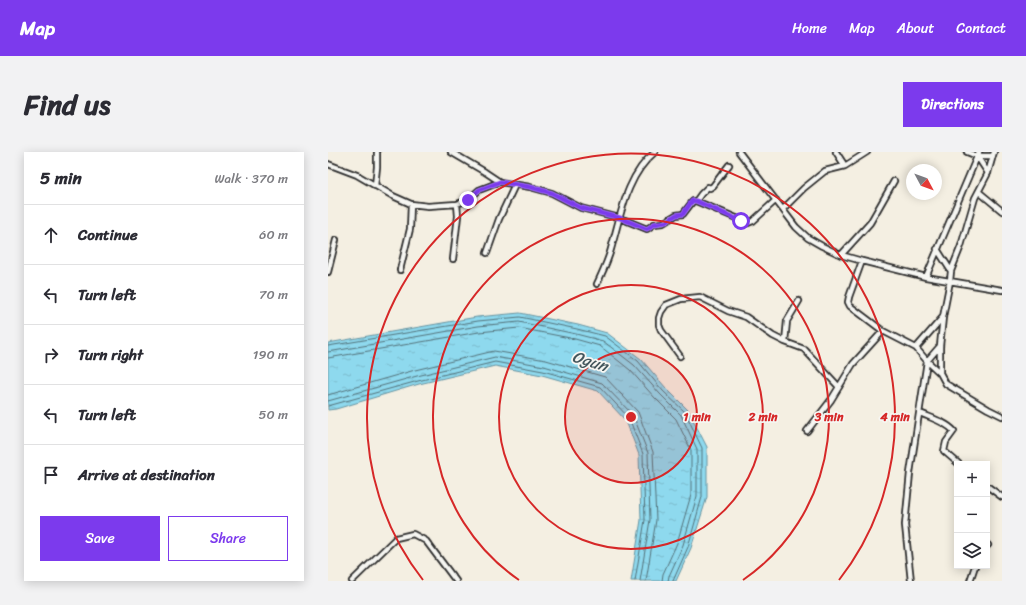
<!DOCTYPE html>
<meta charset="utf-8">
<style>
body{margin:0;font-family:Sriracha,sans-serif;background:#f2f2f3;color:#2b2b33}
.controls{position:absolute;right:12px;bottom:12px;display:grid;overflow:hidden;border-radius:0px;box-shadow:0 2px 10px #0003}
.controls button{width:36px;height:36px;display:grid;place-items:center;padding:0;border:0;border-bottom:1px solid #e1e1e2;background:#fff;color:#2b2b33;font:20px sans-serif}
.compass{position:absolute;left:578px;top:12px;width:36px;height:36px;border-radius:50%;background:#fff;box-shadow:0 2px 10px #0003;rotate:131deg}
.stop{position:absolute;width:12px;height:12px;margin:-9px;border:3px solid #7c3aed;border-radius:50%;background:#fff}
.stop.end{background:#7c3aed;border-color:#fff;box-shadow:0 1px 4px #0008}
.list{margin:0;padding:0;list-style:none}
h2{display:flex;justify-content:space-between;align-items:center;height:52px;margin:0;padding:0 16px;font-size:17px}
h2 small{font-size:13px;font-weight:400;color:#7c7c81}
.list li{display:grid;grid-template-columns:26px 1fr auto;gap:12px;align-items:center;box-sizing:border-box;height:60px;padding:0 16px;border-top:1px solid #e1e1e2}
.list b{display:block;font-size:15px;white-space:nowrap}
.list em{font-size:13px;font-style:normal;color:#7c7c81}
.actions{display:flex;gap:8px;padding:12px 16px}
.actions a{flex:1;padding:9px 0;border:1px solid #7c3aed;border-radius:0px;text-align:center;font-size:14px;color:#7c3aed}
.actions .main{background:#7c3aed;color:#fff}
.icon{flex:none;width:22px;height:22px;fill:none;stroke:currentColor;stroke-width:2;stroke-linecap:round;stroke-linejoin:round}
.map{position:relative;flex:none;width:674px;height:429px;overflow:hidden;border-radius:0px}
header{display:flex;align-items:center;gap:24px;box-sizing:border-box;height:56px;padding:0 20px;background:#7c3aed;color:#fff}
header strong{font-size:19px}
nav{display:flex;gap:22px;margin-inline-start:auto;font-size:14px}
.intro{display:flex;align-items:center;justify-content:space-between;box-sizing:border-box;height:96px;padding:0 24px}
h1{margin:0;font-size:28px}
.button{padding:10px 18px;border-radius:0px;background:#7c3aed;color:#fff;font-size:14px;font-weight:700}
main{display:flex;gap:24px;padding:0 24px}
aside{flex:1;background:#fff;border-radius:0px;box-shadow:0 2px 10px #0003}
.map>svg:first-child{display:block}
</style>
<header>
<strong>Map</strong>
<nav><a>Home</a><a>Map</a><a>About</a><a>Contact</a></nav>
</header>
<div class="intro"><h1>Find us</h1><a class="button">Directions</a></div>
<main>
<aside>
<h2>5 min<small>Walk · 370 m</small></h2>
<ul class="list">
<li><svg class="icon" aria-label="ahead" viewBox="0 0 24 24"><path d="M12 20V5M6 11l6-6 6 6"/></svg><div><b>Continue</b></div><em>60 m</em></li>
<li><svg class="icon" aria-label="left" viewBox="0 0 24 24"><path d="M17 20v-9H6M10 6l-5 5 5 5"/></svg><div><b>Turn left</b></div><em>70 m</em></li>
<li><svg class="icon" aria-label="right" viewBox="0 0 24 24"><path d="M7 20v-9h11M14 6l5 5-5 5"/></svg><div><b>Turn right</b></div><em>190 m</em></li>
<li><svg class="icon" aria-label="left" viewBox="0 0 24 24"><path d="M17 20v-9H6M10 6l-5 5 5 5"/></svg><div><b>Turn left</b></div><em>50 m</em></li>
<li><svg class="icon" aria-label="arrive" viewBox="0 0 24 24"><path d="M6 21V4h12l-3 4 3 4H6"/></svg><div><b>Arrive at destination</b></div></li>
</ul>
<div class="actions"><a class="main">Save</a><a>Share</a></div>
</aside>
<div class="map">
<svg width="674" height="429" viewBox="0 0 674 429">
<defs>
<pattern id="water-ripples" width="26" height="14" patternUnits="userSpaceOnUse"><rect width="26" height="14" fill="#8ed9ee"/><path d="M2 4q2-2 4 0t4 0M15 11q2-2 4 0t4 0" fill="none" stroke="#7bbacc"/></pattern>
</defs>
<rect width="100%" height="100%" fill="#f4efe2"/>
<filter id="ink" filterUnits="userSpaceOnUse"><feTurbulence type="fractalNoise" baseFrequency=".025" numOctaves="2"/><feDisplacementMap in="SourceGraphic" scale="8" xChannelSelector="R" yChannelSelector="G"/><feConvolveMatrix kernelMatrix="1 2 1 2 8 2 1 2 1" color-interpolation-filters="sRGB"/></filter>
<g filter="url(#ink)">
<!-- water -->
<path fill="url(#water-ripples)" stroke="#6693a0" d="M192,161l58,12 29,8 34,26 25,29 22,22 19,37v50l-16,51 -15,33h-45l10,-61 -2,-65 -13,-34 -28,-30 -56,-16 -47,-9 -76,18 -83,25 -8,1v-67l149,-26z"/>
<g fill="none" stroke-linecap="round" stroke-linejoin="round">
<!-- shore -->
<path stroke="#537179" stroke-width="1" d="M0,194l150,-25 42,-4 57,12 28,7 33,25 25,30 22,21 17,36v49l-14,50 -15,34
M0,200l150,-26 41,-4 57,12 27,7 31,24 26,29 21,21 16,34v47l-14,49 -14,31 -1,5
M0,206l151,-26 40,-4 56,11 25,7 30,24 25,28 21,21 15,31v45l-14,48 -14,31 -1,7
M0,243l87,-25 79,-19 52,9 59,17 33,35 15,40 3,68 -10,61
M0,249l89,-25 78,-19 49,9 58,17 31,32 15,38 2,67 -10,61
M0,254l90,-25 77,-19 48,9 57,16 29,31 14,36 2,66 -10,61"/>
<!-- street casing -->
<g stroke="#2b2b2b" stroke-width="8">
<path id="street" d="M123,0l34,20 15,10 30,5 22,6 29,15 39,10 27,11 7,-5 9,-1 13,-8 7,-1 10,-13h3l52,22 5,-2 23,-21
M411,0l57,75 12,11 14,8 19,9 21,6 64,16 76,13
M508,0l9,14
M639,0l10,4
M0,12l29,11 36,21 18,8 17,2 29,-2 11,-4 11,-10 21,-8
M660,21l-11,-17h15
M47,34l2,-19v-15
M651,40l23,19
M368,49l5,-7 7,-7 2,1 3,-2 16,-21
M455,57l21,-21 21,-17 20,-5 22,-14
M609,97l14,22
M159,101l12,-34 16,-34
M513,103l29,-32 24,-42
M125,107l5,-43 -1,-12
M534,109l-13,36 -1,5 2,4 33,25 33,17 11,13 13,12 6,11 42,25 14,7
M72,118l10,-41 1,-25
M0,120l8,-32
M598,125l53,-125
M269,132c5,-11 11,-23 14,-35 10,-34 15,-73 44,-97
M457,190l2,-21 12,-20
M588,196l27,-31
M352,204l-19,-26 -2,-5v-7l2,-6 5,-7 15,-6 19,-2 28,14 18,6 27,19 12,6 19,7 35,38
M612,221v-27l3,-29 7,-36 1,-10 10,-25 14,-48 13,-25 6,-21
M592,261c11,5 26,9 34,18l-8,11 -2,9 15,13
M479,279l24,-31 22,-36 30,-33
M659,334l15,11
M659,394l1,-1
M24,429l44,-43 17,-4 13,7 30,40
M583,429l-6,-56 5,-52 17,-112 13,-15
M642,429l5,-15"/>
</g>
<!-- street -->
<use href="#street" stroke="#f6f6f2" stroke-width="4.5"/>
</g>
</g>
<g fill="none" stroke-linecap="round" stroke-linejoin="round" filter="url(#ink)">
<!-- route -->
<path stroke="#7c3aed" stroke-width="5" d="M140,48l11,-10 21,-8 30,5 22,6 29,15 39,10 27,11 7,-5 12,-2 10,-7 7,-1 9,-13h4l45,20"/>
</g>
<!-- distance rings -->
<circle cx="303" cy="265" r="66" fill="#d62828" fill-opacity=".12"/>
<g fill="none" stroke="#d62828" stroke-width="2">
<circle cx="303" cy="265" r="66"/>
<circle cx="303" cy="265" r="132"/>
<path d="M191 428A198 198 0 1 1 415 428"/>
<path d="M95 428A264 264 0 1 1 511 428"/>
</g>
<g text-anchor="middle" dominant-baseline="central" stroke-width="3.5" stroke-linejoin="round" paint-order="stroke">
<!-- water labels -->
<g font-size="16" font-style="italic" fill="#44565c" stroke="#f6f6f2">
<text transform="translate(262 209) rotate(17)">Ogun</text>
</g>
</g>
<circle cx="303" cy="265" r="6" fill="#d62828" stroke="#f6f6f2" stroke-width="2"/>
<g font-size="12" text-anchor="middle" font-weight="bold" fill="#d62828" stroke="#f6f6f2" stroke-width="3.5" stroke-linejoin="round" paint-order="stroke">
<text x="369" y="269">1 min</text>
<text x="435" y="269">2 min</text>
<text x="501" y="269">3 min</text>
<text x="567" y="269">4 min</text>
</g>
</svg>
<div class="controls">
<button>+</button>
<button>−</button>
<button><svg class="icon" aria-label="layers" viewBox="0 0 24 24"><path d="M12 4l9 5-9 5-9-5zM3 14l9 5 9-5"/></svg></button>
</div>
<svg class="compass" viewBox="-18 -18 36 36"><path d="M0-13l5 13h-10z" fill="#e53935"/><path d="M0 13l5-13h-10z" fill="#7c7c81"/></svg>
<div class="stop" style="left:413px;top:69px"></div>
<div class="stop end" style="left:140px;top:48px"></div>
</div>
</main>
